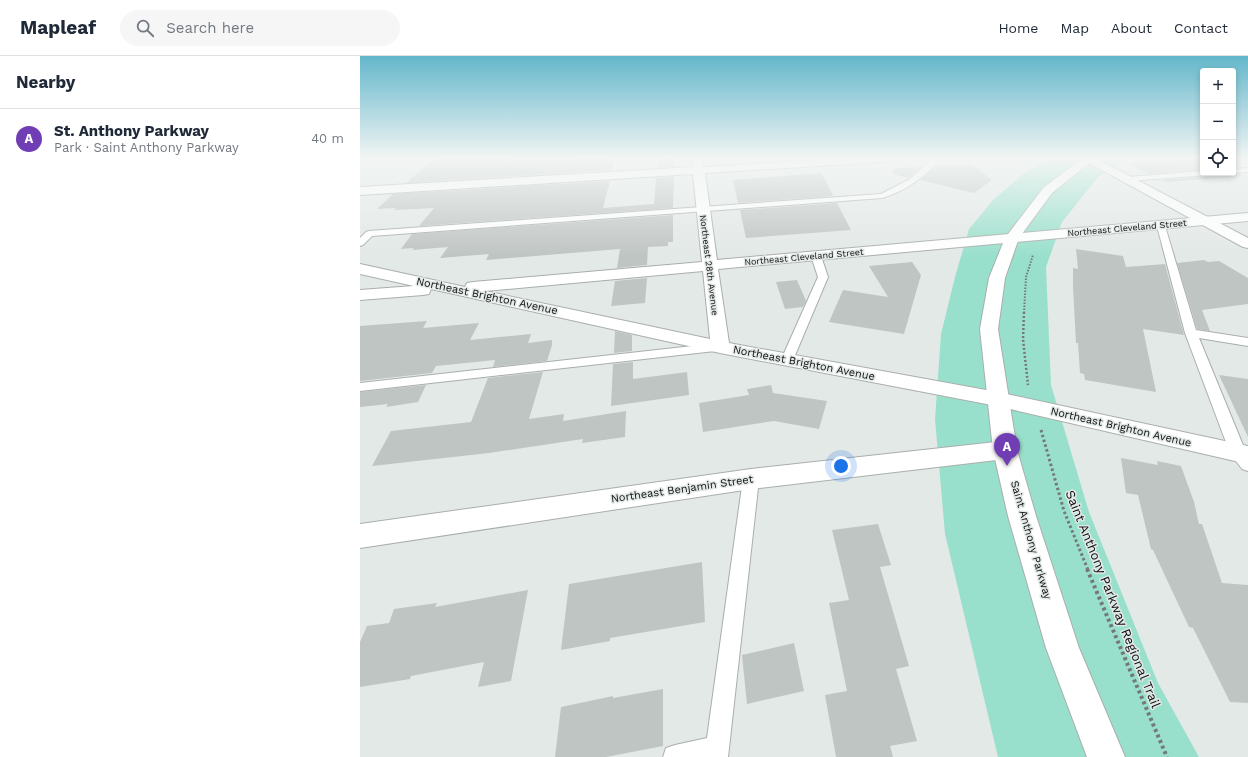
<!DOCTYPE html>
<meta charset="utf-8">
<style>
body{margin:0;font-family:"Work Sans",sans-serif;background:#f6f6f7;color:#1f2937}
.controls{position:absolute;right:12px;top:12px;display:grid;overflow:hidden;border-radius:4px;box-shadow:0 2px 6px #0003}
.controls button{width:36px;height:36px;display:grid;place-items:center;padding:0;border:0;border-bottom:1px solid #e0e1e3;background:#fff;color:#1f2937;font:20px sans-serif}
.you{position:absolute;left:481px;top:410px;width:14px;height:14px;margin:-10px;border:3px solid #fff;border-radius:50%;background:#1a73e8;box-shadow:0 0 0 6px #1a73e833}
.badge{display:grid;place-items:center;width:26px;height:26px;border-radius:50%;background:#703db4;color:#fff;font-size:13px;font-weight:700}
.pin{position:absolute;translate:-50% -33px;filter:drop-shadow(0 1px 2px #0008)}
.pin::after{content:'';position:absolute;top:21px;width:14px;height:12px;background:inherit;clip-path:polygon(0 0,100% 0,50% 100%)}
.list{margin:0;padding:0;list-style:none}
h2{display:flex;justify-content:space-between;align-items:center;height:52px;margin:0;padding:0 16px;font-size:17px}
h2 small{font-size:13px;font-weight:400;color:#747a83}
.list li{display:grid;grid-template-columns:26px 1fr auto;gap:12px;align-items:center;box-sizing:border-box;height:60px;padding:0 16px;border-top:1px solid #e0e1e3}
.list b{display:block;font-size:15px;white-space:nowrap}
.list p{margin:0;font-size:13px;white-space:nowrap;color:#747a83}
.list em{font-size:13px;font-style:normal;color:#747a83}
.icon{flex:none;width:22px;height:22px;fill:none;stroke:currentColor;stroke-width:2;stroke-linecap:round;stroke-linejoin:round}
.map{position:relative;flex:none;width:888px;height:701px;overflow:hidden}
header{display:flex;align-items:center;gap:24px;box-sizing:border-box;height:56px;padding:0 20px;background:#fff;border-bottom:1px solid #e0e1e3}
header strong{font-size:19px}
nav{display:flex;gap:22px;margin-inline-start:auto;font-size:14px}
.search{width:280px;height:36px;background:#f6f6f7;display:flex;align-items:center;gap:10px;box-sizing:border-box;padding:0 14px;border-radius:22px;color:#747a83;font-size:15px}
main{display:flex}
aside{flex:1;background:#fff}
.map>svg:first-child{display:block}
</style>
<header>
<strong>Mapleaf</strong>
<div class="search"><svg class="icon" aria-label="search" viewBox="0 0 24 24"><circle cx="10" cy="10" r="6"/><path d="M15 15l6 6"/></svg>Search here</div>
<nav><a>Home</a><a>Map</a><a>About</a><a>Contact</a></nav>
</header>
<main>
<aside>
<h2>Nearby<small></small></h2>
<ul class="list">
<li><span class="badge">A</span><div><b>St. Anthony Parkway</b><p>Park · Saint Anthony Parkway</p></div><em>40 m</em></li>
</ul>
</aside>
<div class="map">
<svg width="888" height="701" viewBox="0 0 888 701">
<rect width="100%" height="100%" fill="#e3e9e7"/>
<!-- green -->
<path fill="#99e0cc" d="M691,102h80l-33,19 -36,45 -16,45 5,118 38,127 69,171 41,74h-201l-53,-223 -10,-115 6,-85 14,-57 14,-48 24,-29 34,-29z"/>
<!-- building -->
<path fill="#bfc5c3" d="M74,102h80v2l101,-2 -3,12 -206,13z
M299,102h15v9l-16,1z
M840,102l3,2v10l-54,4 -20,-10z
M612,108l20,16 -18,13 -54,-13 16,-14z
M562,111l-13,11 -16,-4v-6z
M462,117l11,23 -95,7 -5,-23z
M853,117h18l12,3 -77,6 -5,-2 47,-4z
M314,121l-1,31 -254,18 15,-18 -40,2 2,-2 -19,1 16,-15 217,-13 -7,27 51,-4 2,-26z
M477,147l14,27 -105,8 -6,-28z
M313,159v27h-5v4l-20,1 -1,18 -30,3 3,-19 -134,11 3,-6 -49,4 8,-11 -36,3 2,-2 -13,1 11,-15z
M716,193l47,7 3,11 39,-3 19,71 -41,-6 13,63 -71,-12 -1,-6 -4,-1 -2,-30h-2l-3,-56v-19l5,1z
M844,204l4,2 11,-1 29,17v26l-46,6 8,21 -13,-2 -20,-66z
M552,206l9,13 -17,59 -75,-12 14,-32 45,7 -19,-31z
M287,222l-2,25 -34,3 4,-25z
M437,224l9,21 -3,6 -18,2 -9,-27z
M67,265l-4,7 56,-5 -9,17 61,-6 -3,9 24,-3v5l-5,16 -54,6 2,-7 -59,6 -4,7 -72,8v-55z
M255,275l17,4v16l-18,2z
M273,306v17l54,-7 2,23 -78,11 2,-42z
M183,316l-14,47 35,-5 -1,7 63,-10 -1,26 -43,6 1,-4 -94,14 -117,13 19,-35 80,-9 17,-44z
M859,319l29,4v58z
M66,329l-8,17 -32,5 2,-3 -28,3v-15z
M411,329l2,8 54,8 -8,28 -45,-8 -71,11 -4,-29 50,-8 -2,-6z
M761,402l37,7 -1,-4 24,5 13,36 5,22h3l20,59 26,2v118l-18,-1 -37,-74 -4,-1 -36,-77 -2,-1 -13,-54 -12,-2z
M518,468l13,41 -11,2 29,99 -13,3 21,72 -27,5 3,11h-57l-11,-62 22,-4 -18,-88 20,-3 -17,-70z
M342,506l3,60 -95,16v3l-49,9 8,-66z
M168,534l-17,91 -33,6 6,-25 -73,14 -1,3 -50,8v-45l7,-16 22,-3 5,-14 43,-6 -2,4z
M434,587l10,48 -57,13 -5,-49z
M303,633v57l-57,11h-51l6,-50 52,-11v2z"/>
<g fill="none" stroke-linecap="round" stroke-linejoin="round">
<!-- service casing -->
<g stroke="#a9aead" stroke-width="2">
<path id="service" d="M0,102h12l-3,2h-9z
M574,102h7c-14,18 -37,34 -59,40l-510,38 -9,9 -3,1v-8l6,-6 3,-1 512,-37 29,-15z
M888,112v4l-15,1h-1l1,-4z
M843,115v2h9l-4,2 -79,6 -4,-2 4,-2z
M801,167l4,3 31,104 52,8v8l-49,-8 46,112 3,4v17l-6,-2 -12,-16 -45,-120 -28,-107z
M456,197l5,3 7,21 -35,83 -2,3h-8l-2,-3 37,-83 -7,-21z
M360,287l4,1 2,3 -2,3 -364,41v-8z
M391,417l6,2 2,4 -31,278h-65l3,-9 9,-3 32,-7 36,-259 2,-4z"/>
</g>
<!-- minor casing -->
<g stroke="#a9aead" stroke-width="2">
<path id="minor" d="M332,102h10l2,9 148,-9h52l-5,3 -194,12 12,87 531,-47v8l-530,48 11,74 268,49 251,54v18l-251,-58 -277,-53 -289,-64 -2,5 -6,1 -63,5v-10l54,-4 -54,-12v-10l105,23 2,-4 6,-1 229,-20 -9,-88 -333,21v-8l333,-20zM343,215l7,68 -225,-48z
M645,385l8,3 4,6 -4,6 -8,3 -254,30 -391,59v-24l391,-55z"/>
</g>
<!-- tertiary casing -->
<g stroke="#a9aead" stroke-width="2">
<path id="tertiary" d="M723,102h12l153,80v10l-5,-1 -154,-84 -37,30 -33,45 -14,40 -7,51 19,121 19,66 43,132 46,109h-38l-41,-109 -38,-132 -15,-66 -13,-121 9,-51 16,-40 39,-51z"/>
</g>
<!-- path-far3 -->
<path stroke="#757878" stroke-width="2" stroke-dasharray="1.5 1.5" stroke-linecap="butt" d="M664,257l2,-36 7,-22"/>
<!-- path-far2 -->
<path stroke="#757878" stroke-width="2.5" stroke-dasharray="2 2" stroke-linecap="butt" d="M664,256l-1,27 5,46"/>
<!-- path-far1 -->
<path stroke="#757878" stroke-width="3" stroke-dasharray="2.5 2.5" stroke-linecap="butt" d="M681,374l23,81 24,59"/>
<!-- path -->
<path stroke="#757878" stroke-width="4" stroke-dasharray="3 3" stroke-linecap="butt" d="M727,513l80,188"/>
<!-- service -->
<use href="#service" fill="#fff" fill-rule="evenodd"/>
<!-- minor -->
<use href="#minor" fill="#fff" fill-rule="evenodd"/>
<!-- tertiary -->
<use href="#tertiary" fill="#fff" fill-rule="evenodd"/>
</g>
<!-- sky -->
<linearGradient id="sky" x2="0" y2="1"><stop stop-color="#63b7cb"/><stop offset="0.51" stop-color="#f2f5f4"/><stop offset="1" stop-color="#f2f5f4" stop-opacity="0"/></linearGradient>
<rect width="888" height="200" fill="url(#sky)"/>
<g text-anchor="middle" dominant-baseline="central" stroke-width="3" stroke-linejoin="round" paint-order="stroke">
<!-- far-street labels -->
<g font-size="9" fill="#0e1010" stroke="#e3e9e7">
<text transform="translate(767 172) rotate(-5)">Northeast Cleveland Street</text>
<text transform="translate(444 201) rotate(-5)">Northeast Cleveland Street</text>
<text transform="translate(349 209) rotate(83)">Northeast 28th Avenue</text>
</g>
<!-- street labels -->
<g font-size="11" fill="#0e1010" stroke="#e3e9e7">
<text transform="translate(127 240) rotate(12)">Northeast Brighton Avenue</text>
<text transform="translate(444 307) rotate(11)">Northeast Brighton Avenue</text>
<text transform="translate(761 371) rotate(13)">Northeast Brighton Avenue</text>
<text transform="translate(322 433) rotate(-8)">Northeast Benjamin Street</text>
<text transform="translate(671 484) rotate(74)">Saint Anthony Parkway</text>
</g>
<!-- near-street labels -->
<g font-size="13" fill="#0e1010" stroke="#e3e9e7">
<text transform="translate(753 543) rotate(68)">Saint Anthony Parkway Regional Trail</text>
</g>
</g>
</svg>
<div class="controls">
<button>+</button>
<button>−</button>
<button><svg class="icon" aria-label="locate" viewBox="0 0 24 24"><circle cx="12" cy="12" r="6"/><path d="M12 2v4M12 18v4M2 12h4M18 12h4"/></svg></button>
</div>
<div class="you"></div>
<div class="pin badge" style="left:647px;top:410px">A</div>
</div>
</main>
